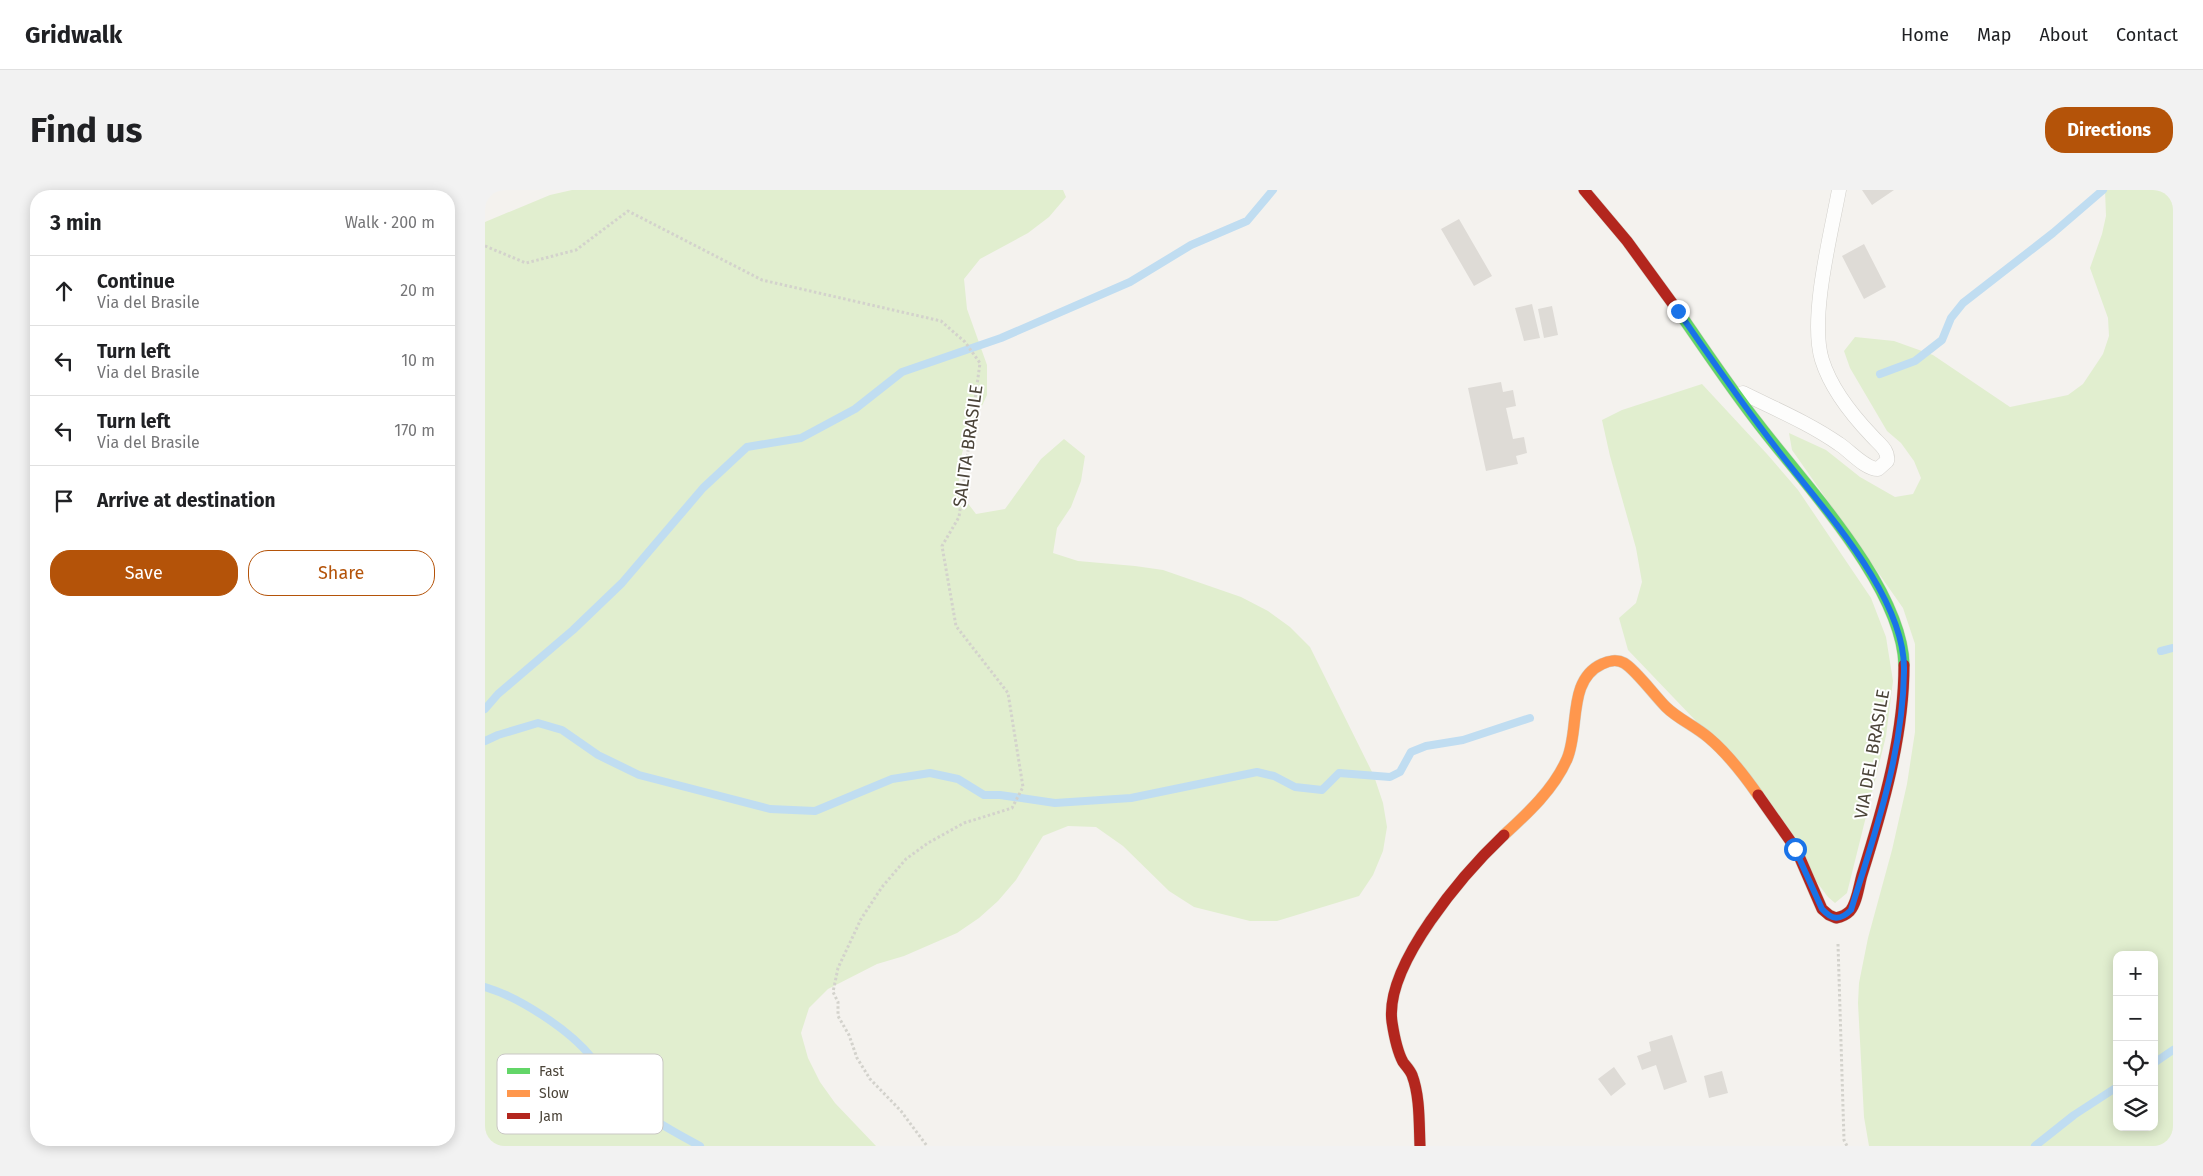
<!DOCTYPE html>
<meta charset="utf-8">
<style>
body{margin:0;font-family:"Fira Sans",sans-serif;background:#f2f2f2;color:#202124}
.controls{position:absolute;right:15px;bottom:15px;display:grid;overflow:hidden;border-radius:10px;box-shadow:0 2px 12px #0003}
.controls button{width:45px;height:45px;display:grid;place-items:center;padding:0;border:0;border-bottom:1px solid #e0e0e0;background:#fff;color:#202124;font:25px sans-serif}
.stop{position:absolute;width:15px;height:15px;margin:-11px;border:4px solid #1a73e8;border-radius:50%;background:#fff}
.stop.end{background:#1a73e8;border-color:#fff;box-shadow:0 1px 5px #0008}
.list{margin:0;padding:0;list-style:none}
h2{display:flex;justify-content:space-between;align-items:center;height:65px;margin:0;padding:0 20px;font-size:21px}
h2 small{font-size:16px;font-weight:400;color:#757577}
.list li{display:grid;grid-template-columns:32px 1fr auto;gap:15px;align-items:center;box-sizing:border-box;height:70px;padding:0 20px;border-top:1px solid #e0e0e0}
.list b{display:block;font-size:19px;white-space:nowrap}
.list p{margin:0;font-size:16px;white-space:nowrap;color:#757577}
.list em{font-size:16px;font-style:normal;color:#757577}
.actions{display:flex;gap:10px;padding:15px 20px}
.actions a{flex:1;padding:11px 0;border:1px solid #b45309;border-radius:20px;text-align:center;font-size:18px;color:#b45309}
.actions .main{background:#b45309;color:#fff}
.icon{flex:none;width:28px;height:28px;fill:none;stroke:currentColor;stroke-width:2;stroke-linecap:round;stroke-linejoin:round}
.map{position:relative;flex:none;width:1688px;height:956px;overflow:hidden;border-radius:20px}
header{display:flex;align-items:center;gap:30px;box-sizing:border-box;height:70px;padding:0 25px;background:#fff;border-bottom:1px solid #e0e0e0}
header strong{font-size:24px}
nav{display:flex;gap:28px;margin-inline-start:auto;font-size:18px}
.intro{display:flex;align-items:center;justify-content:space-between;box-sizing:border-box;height:120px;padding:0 30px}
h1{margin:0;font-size:35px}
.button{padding:12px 22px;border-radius:20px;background:#b45309;color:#fff;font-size:18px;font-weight:700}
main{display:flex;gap:30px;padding:0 30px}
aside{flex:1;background:#fff;border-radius:20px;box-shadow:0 2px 12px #0003}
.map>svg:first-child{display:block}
</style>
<header>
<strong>Gridwalk</strong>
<nav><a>Home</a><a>Map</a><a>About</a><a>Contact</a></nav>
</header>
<div class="intro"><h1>Find us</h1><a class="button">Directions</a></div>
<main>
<aside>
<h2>3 min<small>Walk · 200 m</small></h2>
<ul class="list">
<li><svg class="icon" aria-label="ahead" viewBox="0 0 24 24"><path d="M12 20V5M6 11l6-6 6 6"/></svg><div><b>Continue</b><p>Via del Brasile</p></div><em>20 m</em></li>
<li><svg class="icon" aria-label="left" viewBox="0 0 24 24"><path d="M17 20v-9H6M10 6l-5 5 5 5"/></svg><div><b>Turn left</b><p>Via del Brasile</p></div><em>10 m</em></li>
<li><svg class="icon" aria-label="left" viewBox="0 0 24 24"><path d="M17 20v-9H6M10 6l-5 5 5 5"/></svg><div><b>Turn left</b><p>Via del Brasile</p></div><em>170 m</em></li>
<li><svg class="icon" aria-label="arrive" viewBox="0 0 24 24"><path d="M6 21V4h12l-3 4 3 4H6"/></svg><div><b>Arrive at destination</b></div></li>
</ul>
<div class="actions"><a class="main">Save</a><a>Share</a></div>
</aside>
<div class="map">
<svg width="1688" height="956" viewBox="0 0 1688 956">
<rect width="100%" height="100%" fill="#f4f2ee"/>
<!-- green -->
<path fill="#e1eecf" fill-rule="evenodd" d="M87,0h491l3,7 -17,20 -21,16 -48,26 -16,20 3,30 20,56v30l-21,45 -8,27 2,26 16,21 29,-5 36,-50 23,-20 21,17 -4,25 -10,26 -14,21 -4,25 25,8 57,5 28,4 78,27 27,14 22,16 20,20 64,129 9,27 4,24 -4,24 -10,24 -14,21 -82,25h-27l-56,-14 -25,-16 -46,-45 -27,-19 -28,-1 -25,10 -27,44 -18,21 -19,17 -22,15 -53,23 -27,8 -49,25 -19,19 -8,25 7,25 12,24 15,21 41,43h-391v-924l65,-27z
M1620,0h68v956h-304l-5,-29 -6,-114 1,-20 9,-45 24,-88 15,-66 8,-52v-88l-12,-36 -111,-158 -3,-17 37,17 34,27 35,20 18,-3 8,-16 -7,-17 -13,-18 -14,-12 -37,-63 -6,-17 11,-14 39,4 39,14 77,52 58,-12 15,-11 20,-30 6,-18 -1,-18 -18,-50 12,-34 4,-18zM1632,765h37v172h-37z
M1217,194l65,70 31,36 73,108 15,39 7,44 -7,55 -39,157 -12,10 -7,-6 -133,-177 -67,-70 -9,-32 17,-15 6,-21 -6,-34 -26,-92 -8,-36 20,-10z"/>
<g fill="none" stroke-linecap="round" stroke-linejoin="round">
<!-- stream -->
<path stroke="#c0ddf1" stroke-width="8" d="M1395,184l35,-13 27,-21 9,-22 12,-15 90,-70 50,-43
M1676,461l12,-3
M0,519l13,-15 75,-64 49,-47 81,-95 44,-41 54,-9 54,-29 47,-37 99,-34 129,-56 61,-37 56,-24 26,-31
M0,551l13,-6 40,-12 24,7 36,25 41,20 131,34 45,2 77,-32 38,-6 28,6 26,16h16l55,8 76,-5 126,-26 17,4 21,11 27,3 17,-17 51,4 10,-5 11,-20 15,-6 37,-6 67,-22
M0,797c34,10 85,43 107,71 8,9 13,23 22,31 24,23 56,41 86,57
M1669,873l19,-13
M1550,956l39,-31 43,-28"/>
</g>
<!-- building -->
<path fill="#dedbd6" d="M1377,0h32l-22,15z
M974,29l33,57 -18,10 -33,-57z
M1379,54l22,43 -22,12 -22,-43z
M1047,114l8,34 -16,3 -9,-33z
M1067,116l6,29 -14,3 -6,-29z
M1016,192l2,10 10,-2 3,16 -10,2 7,31 11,-2 3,16 -11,3 2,8 -32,7 -18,-83z
M1187,845l15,47 -23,8 -8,-25 -14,5 -5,-14 14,-5 -2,-9z
M1129,877l12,17 -15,12 -13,-17z
M1237,881l6,22 -19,5 -5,-22z"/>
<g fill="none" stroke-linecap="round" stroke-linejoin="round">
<!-- lane casing -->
<g stroke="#d2d0cb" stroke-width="15">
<path id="lane" d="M1258,203c32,16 66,30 96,51 11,7 26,25 39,25l9,-8c2,-11 -8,-17 -15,-25 -20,-21 -41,-47 -50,-76 -13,-42 9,-126 17,-170"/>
</g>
<!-- fast casing -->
<g stroke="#d3cfc5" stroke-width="12">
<path id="fast" d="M1193,121c26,37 51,75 79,111 46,61 145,164 147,243"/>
</g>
<!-- slow casing -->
<g stroke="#d3cfc5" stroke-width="12">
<path id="slow" d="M1019,645c24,-22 50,-46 63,-76 13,-30 0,-79 35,-95 6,-3 15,-5 22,-1 11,6 31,33 42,44 12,12 29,19 43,31 19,16 35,37 49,57"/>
</g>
<!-- jam casing -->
<g stroke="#d3cfc5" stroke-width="12">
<path id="jam" d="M1099,0l43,51 51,70
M1273,605l38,54 26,60 7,6 7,3c5,-1 10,-3 14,-7 7,-8 9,-26 12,-36 21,-67 42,-139 42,-210
M935,956c-1,-23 0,-50 -8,-71 -2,-5 -6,-9 -9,-13 -6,-11 -9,-27 -11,-40 -8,-57 73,-150 112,-187"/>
</g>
<!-- path -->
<path stroke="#d3d2cc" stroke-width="3" stroke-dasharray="2.5 2.5" stroke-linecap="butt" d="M0,56l41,17 50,-13 52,-39 134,69 179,41 24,21 15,21 -21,154 -17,29 14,80 52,67 15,94 -11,21 -48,15 -36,20 -22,16 -24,28 -21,32 -23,49 -5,24 5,10v14l11,19 8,23 13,21 31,32 26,35
M1353,754l6,196 3,6"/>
<!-- lane -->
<use href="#lane" stroke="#fdfdfc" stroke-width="14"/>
<!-- fast -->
<use href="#fast" stroke="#63d668" stroke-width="11"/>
<!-- slow -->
<use href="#slow" stroke="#ff974d" stroke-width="11"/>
<!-- jam -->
<use href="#jam" stroke="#b3261e" stroke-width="11"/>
</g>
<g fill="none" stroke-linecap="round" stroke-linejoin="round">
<!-- route -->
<path stroke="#1a73e8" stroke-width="6" d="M1193,121c32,46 64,93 99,138 43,57 129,147 127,222 -1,82 -29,162 -53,239 -11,11 -19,10 -29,-1l-27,-60"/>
</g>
<g text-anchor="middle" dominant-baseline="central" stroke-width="4" stroke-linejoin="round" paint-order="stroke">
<!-- street labels -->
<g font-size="18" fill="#4b4439" stroke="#fff">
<text transform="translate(483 256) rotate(-82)">SALITA BRASILE</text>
<text transform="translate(1387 564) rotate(-80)">VIA DEL BRASILE</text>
</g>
</g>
<!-- legend -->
<rect x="12" y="864" width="166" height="80" rx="8" fill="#fff" stroke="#c9c7c4" stroke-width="1"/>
<rect x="22" y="878" width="23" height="6" fill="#63d668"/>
<rect x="22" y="900" width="23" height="7" fill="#ff974d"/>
<rect x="22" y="923" width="23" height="6" fill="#b3261e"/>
<g font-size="14" fill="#4b4439">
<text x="54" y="886">Fast</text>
<text x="54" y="908">Slow</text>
<text x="54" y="931">Jam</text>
</g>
</svg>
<div class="controls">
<button>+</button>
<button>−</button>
<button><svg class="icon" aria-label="locate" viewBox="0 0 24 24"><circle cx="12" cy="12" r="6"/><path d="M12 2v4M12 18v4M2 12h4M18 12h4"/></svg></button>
<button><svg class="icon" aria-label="layers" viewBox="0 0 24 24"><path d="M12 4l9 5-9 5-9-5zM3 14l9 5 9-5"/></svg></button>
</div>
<div class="stop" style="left:1310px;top:659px"></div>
<div class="stop end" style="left:1193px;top:121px"></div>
</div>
</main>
